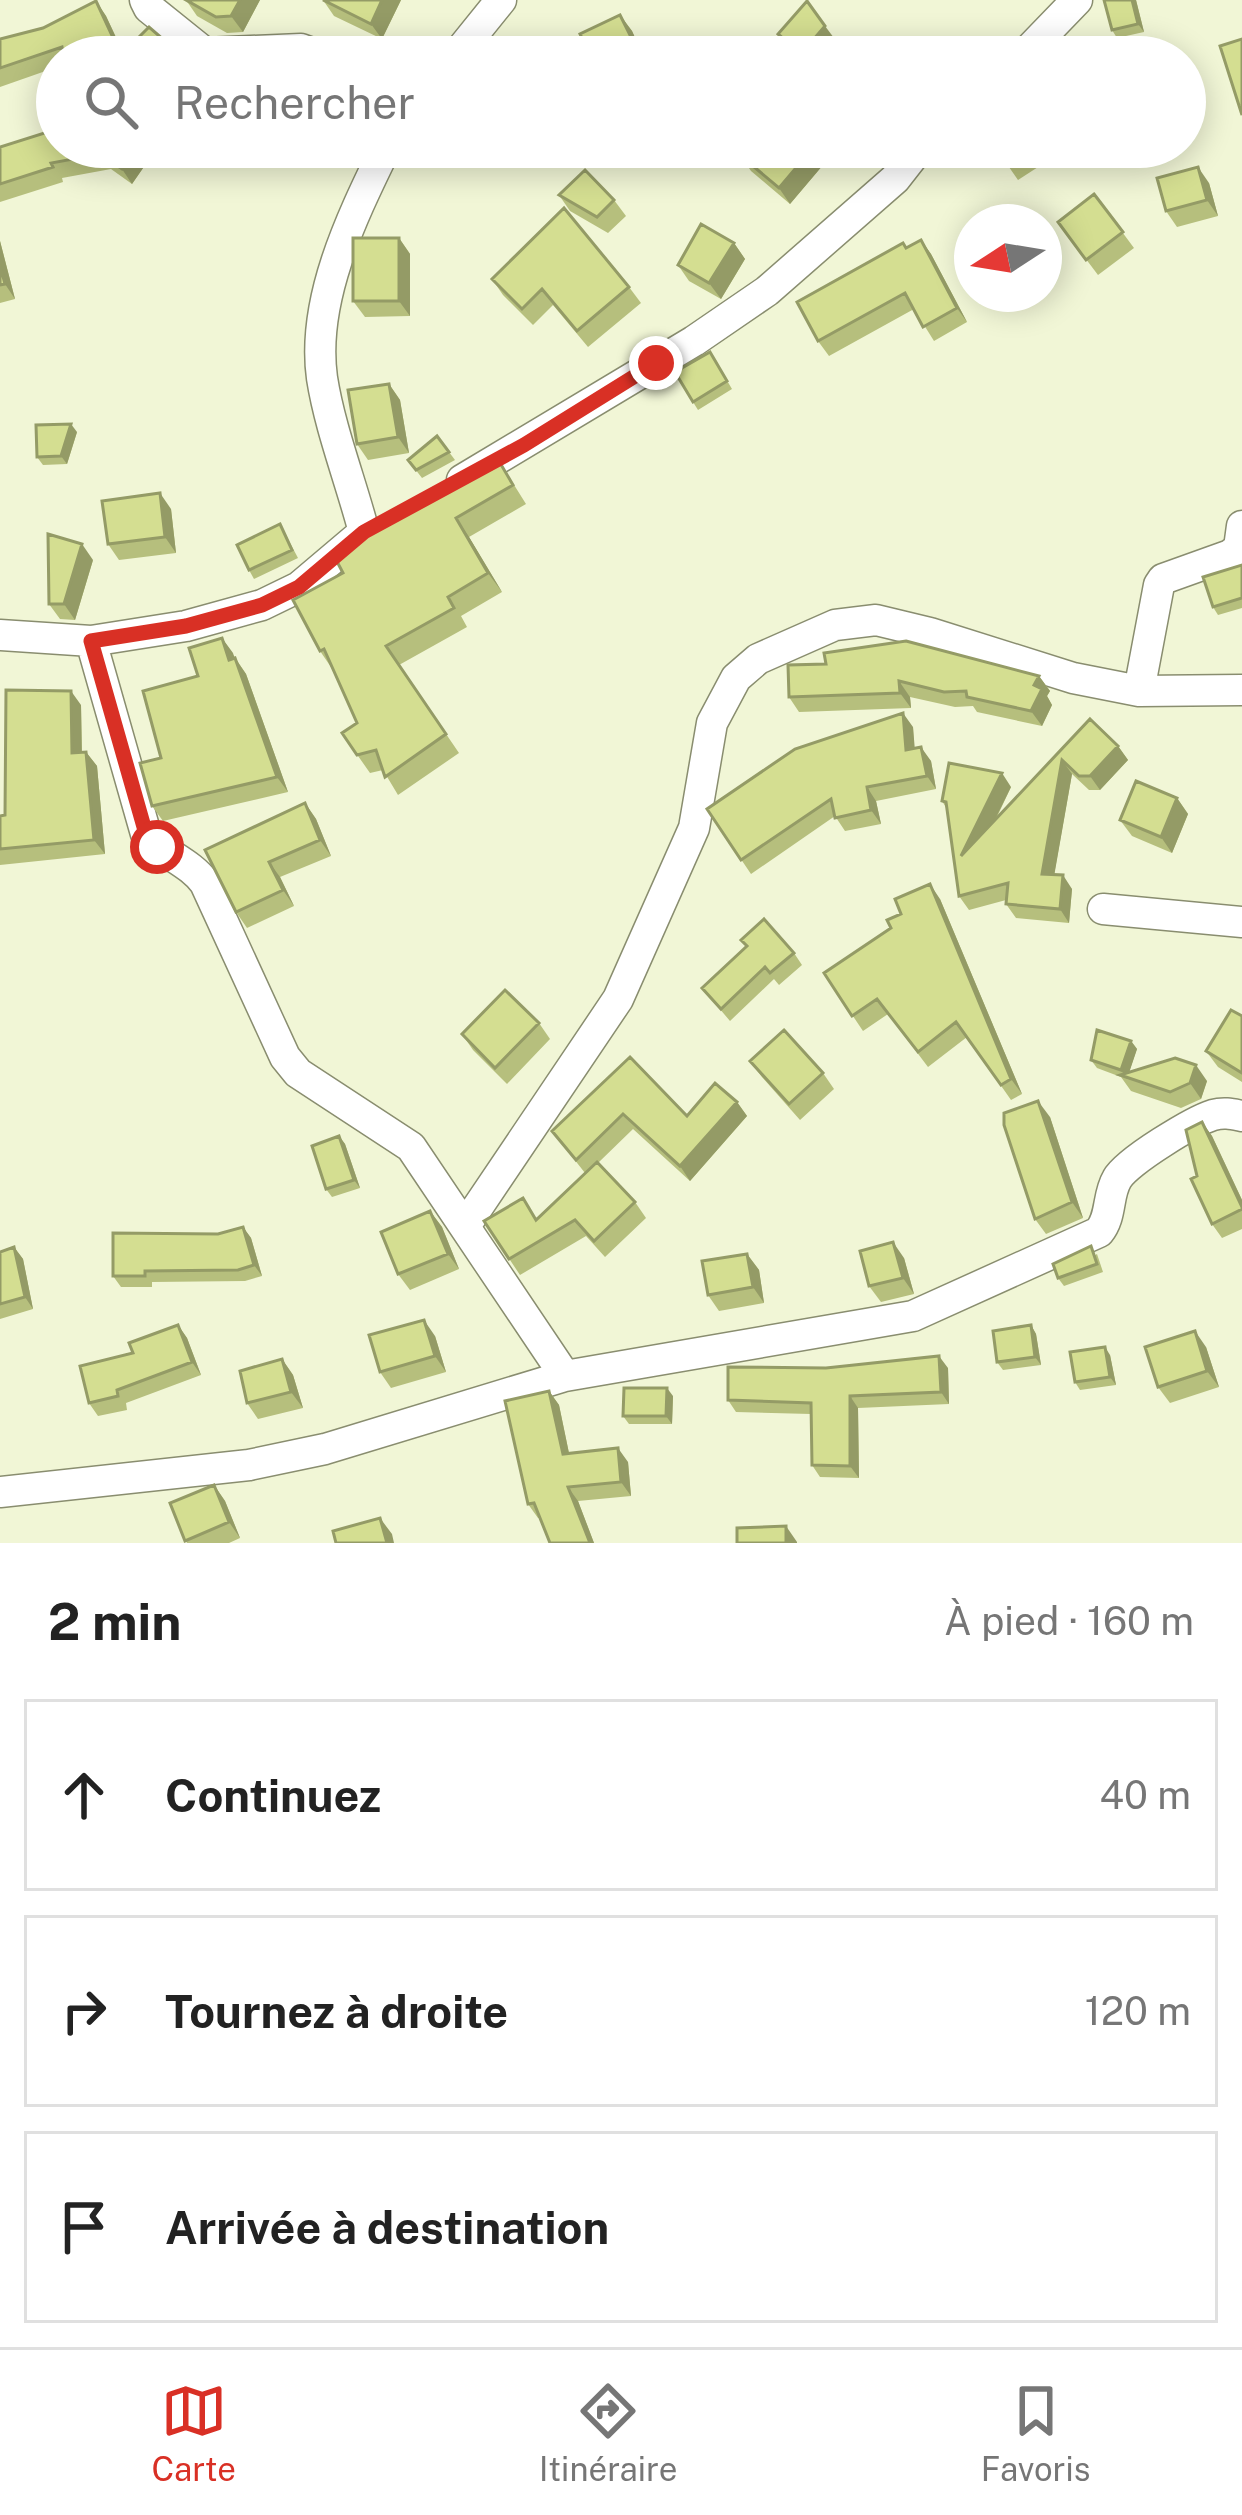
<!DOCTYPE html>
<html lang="fr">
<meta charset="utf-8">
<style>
body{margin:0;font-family:"Public Sans",sans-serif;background:#f2f2f2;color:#222}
.compass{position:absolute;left:954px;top:204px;width:108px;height:108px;border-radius:50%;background:#fff;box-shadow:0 6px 30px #0003;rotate:258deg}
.stop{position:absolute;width:36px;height:36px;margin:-27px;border:9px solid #d93025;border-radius:50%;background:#fff}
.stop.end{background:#d93025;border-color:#fff;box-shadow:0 3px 12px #0008}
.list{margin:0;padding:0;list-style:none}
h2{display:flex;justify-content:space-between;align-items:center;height:156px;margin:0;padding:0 48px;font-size:51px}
h2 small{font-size:39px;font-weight:400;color:#767676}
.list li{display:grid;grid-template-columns:78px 1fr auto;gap:36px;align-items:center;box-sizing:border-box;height:192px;margin:0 24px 24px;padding:0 24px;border:3px solid #e0e0e0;border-radius:0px}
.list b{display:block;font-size:45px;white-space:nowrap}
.list em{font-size:39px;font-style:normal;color:#767676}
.icon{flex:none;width:66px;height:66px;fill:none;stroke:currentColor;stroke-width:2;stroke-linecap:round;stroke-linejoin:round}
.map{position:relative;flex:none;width:1242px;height:1543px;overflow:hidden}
.search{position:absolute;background:#fff;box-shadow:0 6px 30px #0003;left:36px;right:36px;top:36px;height:132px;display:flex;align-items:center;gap:30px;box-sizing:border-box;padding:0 42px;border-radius:66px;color:#767676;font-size:45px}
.sheet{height:804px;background:#fff}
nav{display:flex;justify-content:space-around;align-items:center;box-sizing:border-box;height:168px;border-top:3px solid #e0e0e0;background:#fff;font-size:33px;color:#767676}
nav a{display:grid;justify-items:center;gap:6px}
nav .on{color:#d93025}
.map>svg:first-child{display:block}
</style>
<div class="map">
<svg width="1242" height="1543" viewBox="0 0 1242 1543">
<rect width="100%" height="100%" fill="#f1f6d6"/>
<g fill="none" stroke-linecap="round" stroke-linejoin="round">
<!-- street casing -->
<g stroke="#898d6f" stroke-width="33">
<path id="street" d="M145,0l4,8 56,45 96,-4 22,8
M455,57l46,-57
M1022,57l55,-57
M462,480l232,-139 73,-50 128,-112 25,-32
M0,635l91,6 95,-15 76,-21 37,-18 65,-55c-13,-50 -34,-103 -42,-154 -11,-79 31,-163 64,-231
M91,641l55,193c17,21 43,27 59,49l80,174 13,16 113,74 154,229
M1139,691l20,-106 4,-6 67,-24 9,-7 3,-22
M1103,909l139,13
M465,1226l153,-227 76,-171 18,-105 24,-45 22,-19 77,-34 41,-5 54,13 143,45 66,13 103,-1
M0,1492l249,-27 76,-16 240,-73 348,-60 186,-84c13,-16 8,-36 18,-53 10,-18 77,-58 96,-64 11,-3 19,-1 29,1"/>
</g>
<!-- street -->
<use href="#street" stroke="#fff" stroke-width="30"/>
</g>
<!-- wall -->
<path fill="#b6bf7d" d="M186,0h74l-17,32 -16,1 -30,-17z
M323,0h78l-19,39 -48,-23z
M1104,0h32l8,32 -27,6 -5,-8z
M96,1l10,15 17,36 58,5h-124v10l-57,20v-48l43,-11z
M620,15l12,16 12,26h-53z
M778,34l59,8 -14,15h-25l-8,-7z
M0,147l150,11 -18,26 -21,-15 -49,9 1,4 -63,20z
M995,147h74l-51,33z
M740,155l83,10 -33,39 -39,-33z
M1209,183l9,33 -41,11 -11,-16z
M1094,194l40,54 -36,27 -40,-53z
M559,195l55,5 12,16 -18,17 -38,-22z
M399,238l11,16v62l-45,1 -12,-16z
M921,240l10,14 36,68 -33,19 -20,-32 -85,47 -11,-15 89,-93z
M0,241l15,58 -15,4z
M734,243l11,16 -24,40 -32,-18 -11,-16z
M492,279l137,8 12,16 -53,44 -35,-42 -20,20 -30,-30z
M710,352l22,37 -34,21 -5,-8z
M389,384l11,16 9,53 -41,7 -11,-16z
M77,432l-10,32 -24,1 -6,-8z
M437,436l18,24 -33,18 -14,-18z
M496,456l30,48 -57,33 33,55 -41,24 6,11 -68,38 60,88 -61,42 -15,-25 -13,3 -28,-40 15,-10 -24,-53 -13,-19 23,-78z
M171,509l5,44 -57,7 -11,-16z
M280,524l18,34 -44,21 -5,-9z
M93,560l-18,60 -15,-1 -11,-15z
M1242,565v43l-24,7 -5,-8z
M222,638l24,36 42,118 -125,29 -11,-15 9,-48 37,-82z
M788,665l251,11 11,15 -3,5 5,9 -10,21 -65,-14 -4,-6 -18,1 -45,-10 1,11 -112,4 -10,-15z
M81,705l1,47h4l11,14 8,88 -105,11v-49l5,-1z
M1090,719l28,27 10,14 -28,30h-11l-17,-16 -18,101 18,14 -3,34 -53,-5 -10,-14v-4l-37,10 -10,-14 -12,-87 -5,-8 69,-14 -15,32z
M913,727l1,21 17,13 5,28 -60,12 5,23 -36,7 -10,-15 -84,58 -44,-65z
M1177,798l11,16 -16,39 -40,-17 -12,-16z
M305,803l11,16 15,37 -51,21 14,29 -47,22 -11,-16z
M940,899l82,195 -11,6 -44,-63 -39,30 -40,-53 -25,17 -39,-58z
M746,947l48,6 8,12 -23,20 -5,-6 -44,42 -28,-33z
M1242,1016v66l-24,-15 -12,-16z
M539,1023l11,16 -43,45 -34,-34 -11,-16z
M1131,1041l6,8 -8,23 78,9 -6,18 -20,9 -50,-17 -10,-14 -24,-9 -6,-8z
M630,1057l57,59 50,-14 10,14 -57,65 -57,-52 -35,34 37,39 11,16 -41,39 -19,-21 -66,39 -36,-54 53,-2 48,-46 -33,-42z
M750,1061l73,12 11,16 -34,31 -38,-43z
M1050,1117l33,101 -37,16 -11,-15z
M1202,1122l10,14 30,64v29l-20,9 -10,-14 -15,-48z
M339,1136l6,8 15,44 -28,9 -6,-8z
M430,1211l12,16 17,42 -49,21 -12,-16z
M243,1227l8,11 11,38 -17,5 -93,1v5h-31l-8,-11 105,-42z
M14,1247l9,12 10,50 -33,10v-67z
M747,1254l12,16 5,33 -45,8 -11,-16z
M1097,1254l6,18 -39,14 -6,-8z
M904,1258l10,36 -33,8 -12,-16z
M178,1325l9,13 14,37 -75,28 1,7 -29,6 -9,-13 44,-50z
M1031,1325l5,9 5,31 -38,5 -6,-8z
M435,1336l11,36 -55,16 -11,-16z
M1206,1347l13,40 -49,16 -12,-16z
M1110,1355l6,30 -36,5 -5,-8z
M282,1359l11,16 10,33 -45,11 -11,-16z
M948,1368l1,36 -91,4 1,70 -39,-1 -8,-12 -1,-51 -75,-2 -8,-12z
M549,1391l10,14 10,48 59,9 3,34 -53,5 16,42h-44l-10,-25h-2l-10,-14z
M673,1396l-1,28h-43l-6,-8z
M214,1485l11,16 15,37 -11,5h-42l-17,-40z"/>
<!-- shaded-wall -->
<path fill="#949b66" d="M240,0h20l-17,32 -12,-16z
M382,0h19l-19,39 -11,-15z
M1132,0h4l8,32 -6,-8z
M96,1l10,15 19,41h-3z
M620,15l12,16 12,26 -9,-12z
M825,26l12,16 -14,15h-19l-3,-3z
M136,147h6l8,11 -18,26 -10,-15z
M812,149l11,16 -33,39 -11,-16z
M1198,167l11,16 9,33 -11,-16z
M399,238l11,16v62l-11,-15z
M921,240l10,14 36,68 -10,-14z
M0,241l15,58 -10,-15 -5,-19z
M734,243l11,16 -24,40 -12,-16z
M389,384l11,16 9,53 -11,-16z
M71,424l6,8 -10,32 -6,-8z
M160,493l11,16 5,44 -11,-16z
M456,518l13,19 33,55 -14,-19z
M82,544l11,16 -18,60 -11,-16z
M222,638l11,15 7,23 -11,-16z
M235,658l11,16 42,118 -11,-15z
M1039,676l11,15 -3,5 5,9 -10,21 -11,-15 3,-26z
M899,681l11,16 1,11 -11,-15z
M71,691l10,14 1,62 -10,-14z
M903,713l10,14 3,36 -10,-13z
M1118,746l10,14 -28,30 -10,-14z
M921,747l10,14 5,28 -9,-13z
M86,752l11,14 8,88 -11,-14z
M1062,760l10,14 -20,114 -10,-14z
M1002,773l9,14 -41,83 -9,-14z
M867,787l9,14 5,23 -10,-14z
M1177,798l11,16 -16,39 -11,-16z
M305,803l11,16 15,37 -11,-16z
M269,862l11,15 14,29 -11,-16z
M1063,875l9,14 -3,34 -9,-14z
M930,884l10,15 82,195 -11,-15z
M1131,1041l6,8 -10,30 -6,-9z
M1196,1065l11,16 -6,18 -11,-16z
M1038,1101l12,16 33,101 -11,-16z
M737,1102l10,14 -57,65 -10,-15z
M1202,1122l10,14 30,64v7z
M339,1136l6,8 15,44 -6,-8z
M430,1211l12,16 17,42 -11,-15z
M243,1227l8,11 11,38 -8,-11z
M893,1242l11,16 10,36 -11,-16z
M14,1247l9,12 10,50 -8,-12z
M747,1254l12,16 5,33 -11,-16z
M424,1320l11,16 11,36 -11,-16z
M178,1325l9,13 14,37 -9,-13z
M1031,1325l5,9 5,31 -6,-8z
M1195,1331l11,16 13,40 -12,-16z
M1105,1347l5,8 6,30 -6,-8z
M939,1356l9,12 1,36 -8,-12z
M282,1359l11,16 10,33 -12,-16z
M667,1388l6,8 -1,28 -6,-8z
M549,1391l10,14 13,63 -9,-14z
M850,1396l8,12 1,70 -9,-12z
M618,1448l10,14 3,34 -10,-14z
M214,1485l11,16 15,37 -11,-16z
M568,1487l10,14 16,42h-4z
M380,1518l12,16 2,9h-7z
M786,1526l11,16v1h-11z"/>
<!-- building -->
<path fill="#d4de91" stroke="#949b66" stroke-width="3" d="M186,0h54l-9,16 -15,1z
M323,0h59l-11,24z
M1104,0h28l6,24 -26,6z
M96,1l25,54 28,-28 30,26v4h-115l-2,-10 -62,21v-29l43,-11z
M807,1l18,25 -24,28 -23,-20z
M620,15l15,30 -25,12h-19l-11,-23z
M1242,39v76l-22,-69z
M57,129v18h79l-14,22 -22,-15 -49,9 2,4 -53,17v-37z
M744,147h66l2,2 -33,39 -39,-33z
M995,147h38l-27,17z
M1198,167l9,33 -41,11 -9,-33z
M585,170l29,30 -17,17 -38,-22z
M1094,194l29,38 -37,28 -28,-38z
M564,208l65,79 -52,44 -35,-42 -20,20 -30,-30z
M701,224l33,19 -25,40 -31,-18z
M353,238h46v63h-46z
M921,240l36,68 -34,19 -18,-34 -87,48 -21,-39 106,-59 3,5z
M0,265l5,19 -5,1z
M710,352l17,29 -34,21 -18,-30z
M389,384l9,53 -41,7 -9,-54z
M71,424l-10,32 -24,1 -1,-32z
M437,436l12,16 -33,18 -8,-10z
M496,456l17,29 -57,33 32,55 -40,24 6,11 -68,38 60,88 -61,43 -9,-27 -19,5 -15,-22 15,-10 -33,-74 -4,2 -27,-51 50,-27 -10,-19 34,-23 -2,-3z
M160,493l5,44 -57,7 -6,-43z
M280,524l12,26 -43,20 -12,-25z
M48,534l34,10 -18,60h-15z
M1242,565v33l-29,9 -10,-30z
M222,638l7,22 6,-2 42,119 -125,29 -12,-43 21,-5 -18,-67 55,-15 -9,-28z
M906,641l133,35 -5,9 8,4 -11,22 -64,-14 -1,-6 -22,1 -45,-11 1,12 -111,4 -1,-32 38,-1 -2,-11z
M6,690l65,1 1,62 14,-1 8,88 -94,9v-33l5,-1z
M903,713l3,37 15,-3 6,29 -60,11 4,23 -36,8 -4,-19 -90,61 -34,-51 88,-60z
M1090,719l28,27 -28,30h-11l-17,-16 -20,114 21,1 -3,34 -54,-5 2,-21 -49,13 -13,-94 -4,-1 7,-38 53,10 -41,83z
M1136,781l41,17 -16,39 -41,-17z
M305,803l15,37 -51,22 14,28 -47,22 -31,-62z
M930,884l81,195 -10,6 -45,-63 -38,30 -41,-53 -25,17 -28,-43 67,-45 -4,-8 14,-6 -6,-15z
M764,919l30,34 -24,20 -5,-6 -44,42 -19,-21 45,-42 -6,-6z
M505,990l34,33 -44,45 -33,-34z
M1231,1010l11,6v57l-36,-22z
M784,1030l39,43 -34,31 -39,-43z
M1097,1030l34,11 -10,29 -30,-10z
M630,1057l57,59 28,-33 22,19 -57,64 -57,-52 -47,46 -24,-29z
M1175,1058l21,7 -6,18 -20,9 -50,-17z
M1038,1101l34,101 -37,17 -31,-94v-12z
M1202,1122l40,85v2l-30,15 -21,-45 6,-3 -11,-46z
M339,1136l15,44 -28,9 -14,-43z
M597,1162l38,40 -41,39 -19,-21 -66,39 -25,-38 39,-23 13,22z
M430,1211l18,43 -50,20 -17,-42z
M243,1227l11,38 -16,5 -93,1v5h-32v-43l105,1z
M893,1242l10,36 -34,8 -9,-35z
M1091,1246l6,18 -39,14 -5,-14z
M14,1247l11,50 -25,7v-52z
M747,1254l6,33 -45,8 -6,-34z
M424,1320l11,36 -55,16 -11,-37z
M178,1325l14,37 -75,28 1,6 -29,7 -9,-37 53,-13 -4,-10z
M1031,1325l4,32 -38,5 -4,-31z
M1195,1331l12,40 -49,16 -13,-40z
M1105,1347l5,30 -35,5 -5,-30z
M939,1356l2,36 -91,4v70l-38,-1 -1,-62 -83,-3v-33l98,1z
M282,1359l9,33 -44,11 -7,-32z
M624,1388h43l-1,28h-43z
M549,1391l14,63 55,-6 3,34 -53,5 22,56h-40l-16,-40 -6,1 -23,-103z
M214,1485l15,37 -44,19 -15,-38z
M380,1518l7,25h-51l-3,-12z
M786,1526v17h-49v-15z"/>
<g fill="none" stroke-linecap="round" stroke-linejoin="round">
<!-- route -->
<path stroke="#d93025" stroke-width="15" d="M157,847l-11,-13 -55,-193 95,-15 76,-21 37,-18 65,-55 160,-87 132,-82"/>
</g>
</svg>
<svg class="compass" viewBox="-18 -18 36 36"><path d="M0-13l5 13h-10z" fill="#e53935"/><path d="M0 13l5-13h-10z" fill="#767676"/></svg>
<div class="stop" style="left:157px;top:847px"></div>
<div class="stop end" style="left:656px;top:363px"></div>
<div class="search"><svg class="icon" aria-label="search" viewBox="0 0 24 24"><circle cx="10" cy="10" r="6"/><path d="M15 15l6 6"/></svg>Rechercher</div>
</div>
<section class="sheet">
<h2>2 min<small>À pied · 160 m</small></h2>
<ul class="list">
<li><svg class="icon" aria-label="ahead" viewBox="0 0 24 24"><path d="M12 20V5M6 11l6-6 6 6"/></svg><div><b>Continuez</b></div><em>40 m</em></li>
<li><svg class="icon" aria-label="right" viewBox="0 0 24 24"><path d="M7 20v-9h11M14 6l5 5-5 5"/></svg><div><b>Tournez à droite</b></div><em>120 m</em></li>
<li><svg class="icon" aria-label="arrive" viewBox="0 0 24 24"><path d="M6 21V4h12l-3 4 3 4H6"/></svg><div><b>Arrivée à destination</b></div></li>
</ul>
</section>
<nav>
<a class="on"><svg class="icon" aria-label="map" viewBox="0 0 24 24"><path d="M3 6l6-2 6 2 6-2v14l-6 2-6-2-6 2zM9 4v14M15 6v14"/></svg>Carte</a>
<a><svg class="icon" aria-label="directions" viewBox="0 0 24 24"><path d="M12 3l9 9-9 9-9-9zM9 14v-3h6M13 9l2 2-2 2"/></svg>Itinéraire</a>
<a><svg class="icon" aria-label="saved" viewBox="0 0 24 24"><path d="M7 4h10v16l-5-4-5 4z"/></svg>Favoris</a>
</nav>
